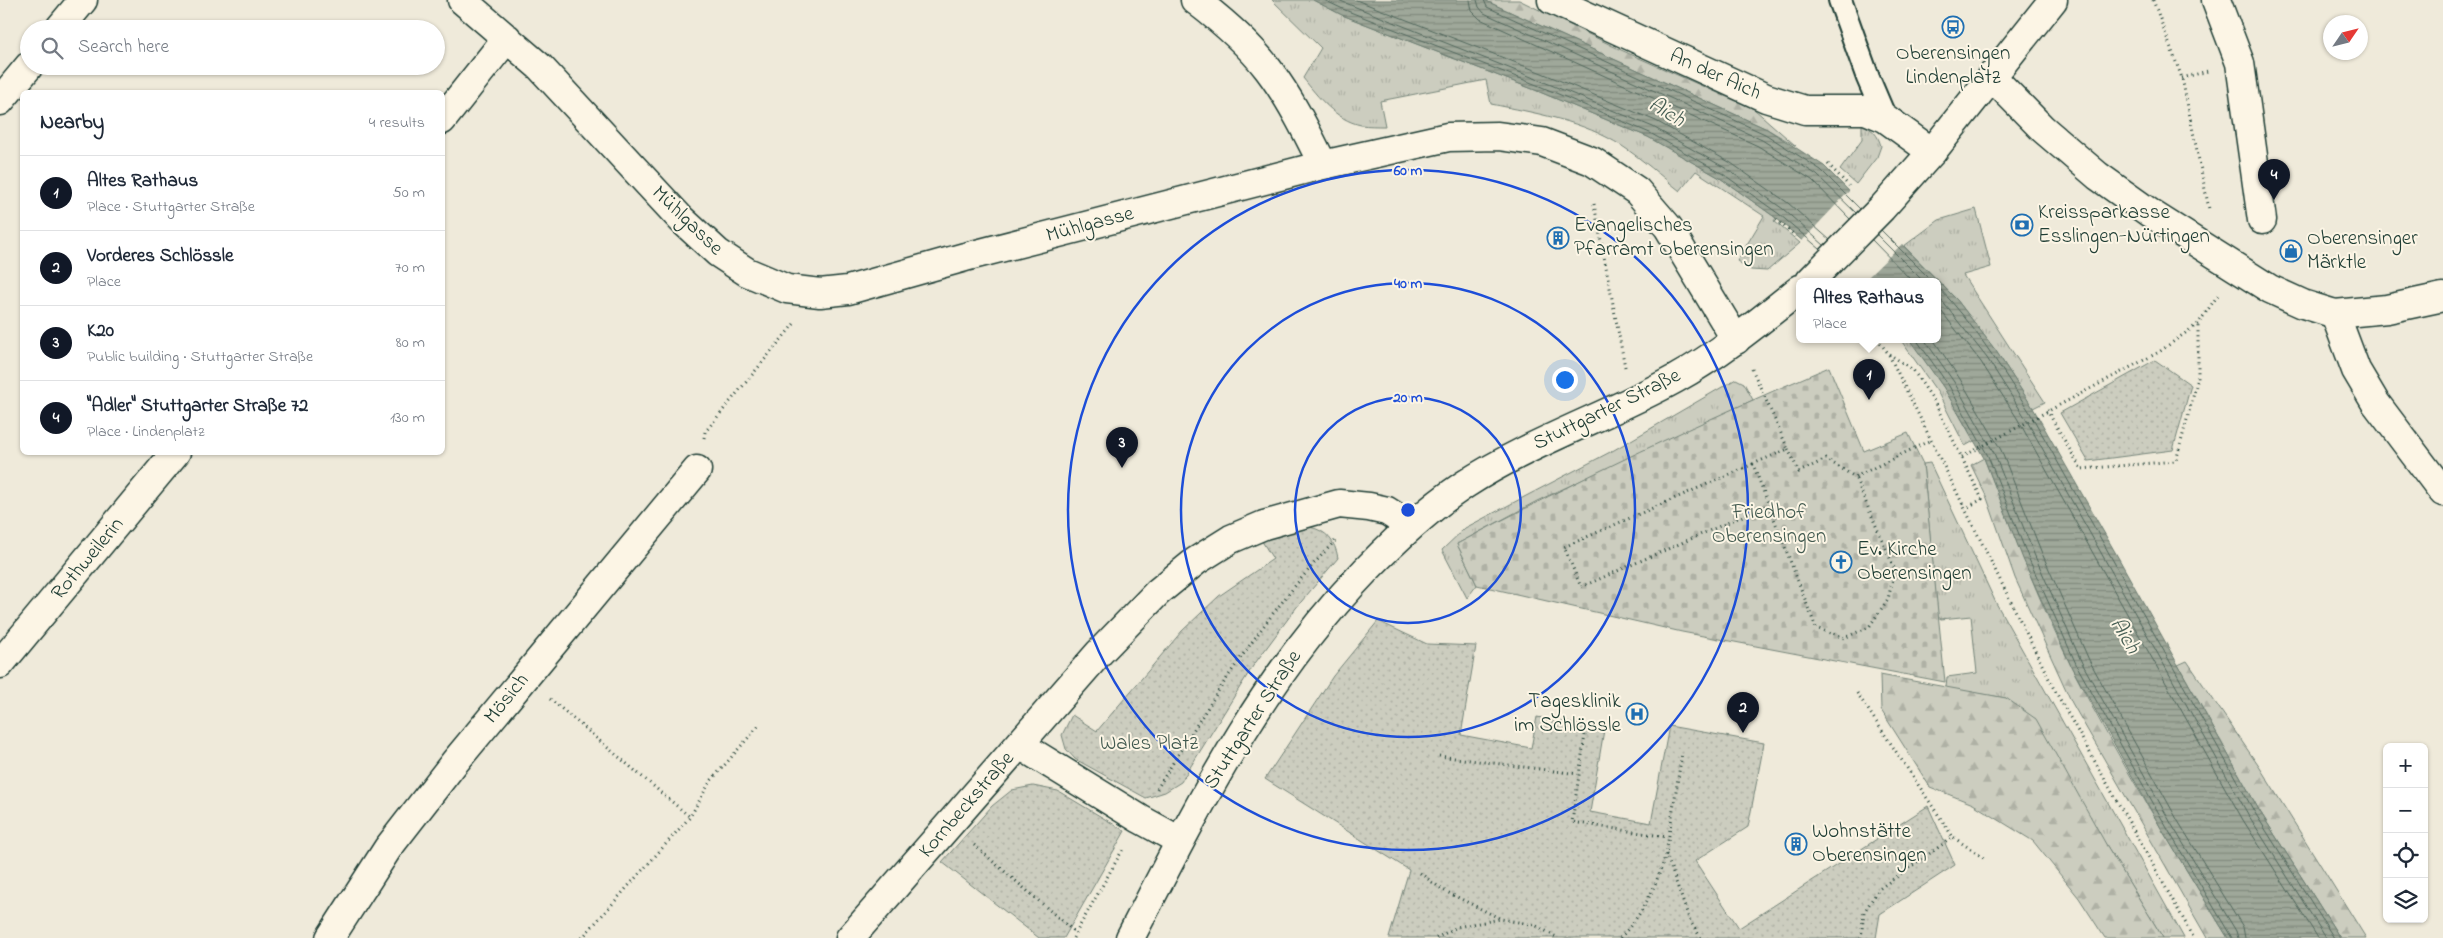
<!DOCTYPE html>
<meta charset="utf-8">
<style>
body{margin:0;font-family:"Indie Flower",sans-serif;background:#f2f2f3;color:#1f2937}
.controls{position:absolute;right:15px;bottom:15px;display:grid;overflow:hidden;border-radius:8px;box-shadow:0 1px 4px #0004}
.controls button{width:45px;height:45px;display:grid;place-items:center;padding:0;border:0;border-bottom:1px solid #e0e1e3;background:#fff;color:#1f2937;font:25px sans-serif}
.compass{position:absolute;left:2323px;top:15px;width:45px;height:45px;border-radius:50%;background:#fff;box-shadow:0 1px 4px #0004;rotate:55deg}
.you{position:absolute;left:1564px;top:379px;width:18px;height:18px;margin:-12px;border:4px solid #fff;border-radius:50%;background:#1a73e8;box-shadow:0 0 0 8px #1a73e833}
.badge{display:grid;place-items:center;width:32px;height:32px;border-radius:50%;background:#111827;color:#fff;font-size:16px;font-weight:700}
.pin{position:absolute;translate:-50% -41px;filter:drop-shadow(0 1px 2px #0008)}
.pin::after{content:'';position:absolute;top:26px;width:18px;height:15px;background:inherit;clip-path:polygon(0 0,100% 0,50% 100%)}
.popup{position:absolute;left:1796px;top:278px;width:145px;height:65px;box-sizing:border-box;display:grid;place-content:center;border-radius:8px;background:#fff;filter:drop-shadow(0 1px 4px #0005);font-size:16px;white-space:nowrap;color:#747a83}
.popup b{font-size:19px;color:#1f2937}
.popup::after{content:'';position:absolute;left:50%;top:100%;margin-left:-10px;border:10px solid transparent;border-top-color:#fff}
.list{margin:0;padding:0;list-style:none}
h2{display:flex;justify-content:space-between;align-items:center;height:65px;margin:0;padding:0 20px;font-size:21px}
h2 small{font-size:16px;font-weight:400;color:#747a83}
.list li{display:grid;grid-template-columns:32px 1fr auto;gap:15px;align-items:center;box-sizing:border-box;height:75px;padding:0 20px;border-top:1px solid #e0e1e3}
.list b{display:block;font-size:19px;white-space:nowrap}
.list p{margin:0;font-size:16px;white-space:nowrap;color:#747a83}
.list em{font-size:16px;font-style:normal;color:#747a83}
.icon{flex:none;width:28px;height:28px;fill:none;stroke:currentColor;stroke-width:2;stroke-linecap:round;stroke-linejoin:round}
.map{position:relative;flex:none;width:2443px;height:938px;overflow:hidden}
.search{position:absolute;background:#fff;box-shadow:0 1px 4px #0004;left:20px;top:20px;width:425px;height:55px;display:flex;align-items:center;gap:12px;box-sizing:border-box;padding:0 18px;border-radius:28px;color:#747a83;font-size:19px}
.panel{position:absolute;background:#fff;box-shadow:0 1px 4px #0004;left:20px;top:90px;width:425px;height:365px;border-radius:8px}
.map>svg:first-child{display:block}
</style>
<div class="map">
<svg width="2443" height="938" viewBox="0 0 2443 938">
<defs>
<pattern id="grass-tufts" width="24" height="20" patternUnits="userSpaceOnUse" patternTransform="scale(1.25)"><rect width="24" height="20" fill="#cccdbf"/><path d="M3 7l-1-3M5 7V3M7 7l1-3M15 17l-1-3M17 17v-4M19 17l1-3" fill="none" stroke="#afb1a5"/></pattern>
<pattern id="forest-firs" width="22" height="20" patternUnits="userSpaceOnUse" patternTransform="scale(1.25)"><rect width="22" height="20" fill="#cccdbf"/><path d="M5 1l3.5 6h-7zM16 11l3.5 6h-7z" fill="#afb1a5"/></pattern>
<pattern id="cemetery-stones" width="16" height="16" patternUnits="userSpaceOnUse" patternTransform="scale(1.25)"><rect width="16" height="16" fill="#cccdbf"/><path d="M2 7V4a2 2 0 0 1 4 0v3zM10 15v-3a2 2 0 0 1 4 0v3z" fill="#afb1a5"/></pattern>
<pattern id="park-dots" width="8" height="8" patternUnits="userSpaceOnUse" patternTransform="scale(1.25)"><rect width="8" height="8" fill="#cccdbf"/><path d="M2 2h.1M6 6h.1" fill="none" stroke="#afb1a5" stroke-width="1.8" stroke-linecap="round"/></pattern>
<pattern id="water-rules" width="6" height="5" patternUnits="userSpaceOnUse" patternTransform="scale(1.25)"><rect width="6" height="5" fill="#9fa89a"/><path d="M0 2.5h6" fill="none" stroke="#818a7e"/></pattern>
</defs>
<rect width="100%" height="100%" fill="#efeada"/>
<filter id="ink" filterUnits="userSpaceOnUse"><feTurbulence type="fractalNoise" baseFrequency=".02" numOctaves="2"/><feDisplacementMap in="SourceGraphic" scale="10" xChannelSelector="R" yChannelSelector="G"/><feConvolveMatrix kernelMatrix="1 2 1 2 8 2 1 2 1" color-interpolation-filters="sRGB"/></filter>
<g filter="url(#ink)">
<!-- grass -->
<path fill="url(#grass-tufts)" stroke="#76857a" d="M1272,0h41l29,15 193,75 113,47 72,41 56,40 -2,3 26,22 -33,28 -16,-1 -14,-9 27,-45 -68,-45 -16,20c-19,-15 -38,-32 -58,-45 -39,-25 -86,-33 -131,-42l-5,-24 -106,21 5,25c-8,0 -17,0 -24,-1 -25,-5 -43,-28 -58,-47l18,-30z
M1862,125c11,4 16,10 19,21l-4,11 -21,27 -16,-14 22,-30z
M1976,209l15,58 -28,8 82,127 -12,6 -37,-57 -39,-51 -53,-54 35,-26z
M1900,339h9l5,5 30,44 30,53 -9,5 -27,-53z
M1736,379l8,4 9,17 -216,101 -80,43 20,41 -10,13 -25,-48 23,-22 149,-78z
M1930,463l66,140 188,335h-21l-56,-92 -101,-148 -60,-10 1,-11 30,-4 -6,-57 -30,3 -3,-2 -15,-153z"/>
<!-- forest -->
<path fill="url(#forest-firs)" stroke="#76857a" d="M1484,0h35l102,50 133,59 42,37 -29,-17z
M1984,458c28,71 54,142 88,210 47,93 102,182 156,270h-21l-135,-235 -57,-125 -28,-80 -16,-33z
M2187,661l73,107 106,170h-26l-81,-128 -81,-145z
M1880,675l126,23 30,21 71,127 56,92h-58l-26,-40 -46,-57 -60,-37 -43,-17 -49,-77z"/>
<!-- cemetery -->
<path fill="url(#cemetery-stones)" stroke="#76857a" d="M1829,367l35,84 44,-18 15,31 22,218 -263,-50 -205,-47 -20,-41c121,-65 245,-123 372,-177z"/>
<!-- park -->
<path fill="url(#park-dots)" stroke="#76857a" d="M2155,360l36,25 -18,65 -85,11 -28,-48z
M1310,527c17,4 25,14 28,31l-42,50 -43,58 -72,116 -16,10 -19,6 -71,-39 -9,-10 -4,-14 10,-20 25,16 85,-100 37,-35 54,-37 -13,-21z
M1378,621l49,23 49,2 -15,89 70,13 6,-31 67,13 -14,82 61,11 18,-97 95,17 -16,84 -53,34 44,67 189,-122 27,59 -75,49 -4,24h-487l20,-68 -144,-91 68,-103z
M1033,786l25,5 67,40 -61,107h-25l-97,-76 50,-56 20,-16z"/>
<!-- water -->
<path fill="url(#water-rules)" stroke="#6c7d71" d="M1313,0h171l283,129 57,37 133,134 39,51 37,57 86,151 140,251 81,128h-112l-66,-108 -90,-162 -49,-109 -39,-101 -40,-70 -35,-49h29v-58h-89l-73,-63 -56,-40 -72,-41 -113,-47 -193,-75z"/>
<!-- pier -->
<path fill="#efeada" d="M1851,189l53,53 -40,39h-19l-44,-39z"/>
<g fill="none" stroke-linecap="round" stroke-linejoin="round">
<!-- shore -->
<path stroke="#52685d" stroke-width="1" d="M1324,0l21,10 192,75 113,48 73,41 56,40 41,35
M1338,0l201,80 114,47 74,42 56,40 41,36
M1356,0l186,73 114,48 75,42 57,40 42,37
M1470,0l2,11 8,8 278,127 54,34 38,39
M1477,0l2,7 5,6 278,127 55,35 39,38
M1484,0l3,7 278,127 56,36 39,39
M1881,230l51,51
M1877,235l46,46
M1872,240l40,41
M1938,287c36,37 63,81 91,124l226,402 79,125
M1938,296l49,62 36,56 226,402 77,122
M1938,307l43,55 36,56 226,402 75,118
M1916,339l33,47 39,70 40,101 49,109 90,162 65,110
M1924,339l30,43 40,71 40,101 48,109 90,162 64,106 2,7
M1933,339l27,40 41,71 40,101 48,109 89,161 65,106 2,11"/>
<!-- lane casing -->
<g stroke="#1f3d34" stroke-width="26">
<path id="lane" d="M1840,0l28,78 17,40"/>
</g>
<!-- street casing -->
<g stroke="#1f3d34" stroke-width="31">
<path id="street" d="M462,0l78,67 141,152 37,34 29,19 40,17 33,4 28,-3 117,-33 358,-92 125,-28 50,-1 44,6 50,19 45,30 31,36 68,113
M1195,0c25,19 53,43 73,69 22,29 39,63 55,96
M1552,0l214,98 39,12h61l19,8 47,34
M2216,0l24,63 22,157
M59,29l24,-29
M0,101l29,-35
M442,120l65,-82
M2335,314l21,56 19,32 68,90
M0,664l176,-212
M1020,745l120,74 40,22
M330,938l58,-90 66,-85 243,-293
M850,938l249,-285 59,-61 38,-31 35,-22 33,-14 75,-21 30,3 18,4 23,15"/>
</g>
<!-- secondary casing -->
<g stroke="#1f3d34" stroke-width="31">
<path id="secondary" d="M1991,76l52,53 55,47 52,37 120,76 33,15 32,10 52,-5 56,-12
M1810,281l72,-73 50,-56 121,-152
M1130,938c69,-133 130,-258 236,-368 30,-31 62,-61 98,-85 66,-43 142,-68 211,-106 45,-25 85,-58 125,-90"/>
</g>
<!-- path -->
<path stroke="#1f3d34" stroke-width="3" stroke-dasharray="1 4" stroke-linecap="butt" d="M2153,0l29,78 27,131
M2182,78l26,-7
M1828,164l21,22
M1594,204l31,163
M1776,220l21,17
M1877,339l11,14 165,334 141,251
M1889,354l24,16 21,31 48,98 -17,10
M1752,369l36,80 -35,15 63,164 28,10 25,-11 19,-28 7,-29 -40,-93
M2047,410l34,59 95,-8 22,-83v-53
M704,438l1,-6 89,-108
M1788,449l11,23 27,-13 29,18 76,-37
M1962,457l197,-105 39,-28 20,-29
M1753,464l-189,83 17,40 187,-82
M1857,693l96,144
M550,699l140,118
M1585,735l-13,87 95,15
M1439,756l139,18
M1157,789c53,-87 107,-174 178,-248
M974,845l102,88
M1666,854l24,67 11,17
M1420,873l23,17 58,29 34,6 23,13
M582,938l108,-121 20,-35 50,-58
M1073,938l50,-89
M1436,938l21,-11 43,-8
M1620,938c25,-27 35,-50 46,-84l16,-101
M1861,938l3,-26 15,-23 74,-52 32,22"/>
<!-- lane -->
<use href="#lane" stroke="#fcf5e5" stroke-width="22"/>
<!-- street -->
<use href="#street" stroke="#fcf5e5" stroke-width="28"/>
<!-- secondary -->
<use href="#secondary" stroke="#fcf5e5" stroke-width="28"/>
</g>
</g>
<!-- distance rings -->
<g fill="none" stroke="#1d4ed8" stroke-width="2.5">
<circle cx="1408" cy="510" r="113"/>
<circle cx="1408" cy="510" r="227"/>
<circle cx="1408" cy="510" r="340"/>
</g>
<!-- icons -->
<defs>
<g id="bus-ring" transform="scale(1.125)"><circle r="9.5" fill="#fcf5e5" stroke="#1f6fb2" stroke-width="1.5"/><path d="M-5-6H5V4H4V6H2V4H-2V6H-4V4H-5ZM-3.5-4V0h7V-4ZM-3.5 1.2v1.5H-2V1.2ZM2 1.2v1.5H3.5V1.2Z" fill="#1f6fb2"/></g>
<g id="bank-ring" transform="scale(1.125)"><circle r="9.5" fill="#fcf5e5" stroke="#1f6fb2" stroke-width="1.5"/><path d="M-6-4H6V4H-6ZM0-2.3a2.3 2.3 0 1 0 0 4.6a2.3 2.3 0 1 0 0-4.6Z" fill="#1f6fb2"/></g>
<g id="building-ring" transform="scale(1.125)"><circle r="9.5" fill="#fcf5e5" stroke="#1f6fb2" stroke-width="1.5"/><path d="M-4-6H4V6H1V3H-1V6H-4ZM-2.5-4.3h1.7v1.8h-1.7ZM.8-4.3h1.7v1.8H.8ZM-2.5-1h1.7V.8h-1.7ZM.8-1h1.7V.8H.8Z" fill="#1f6fb2"/></g>
<g id="shop-ring" transform="scale(1.125)"><circle r="9.5" fill="#fcf5e5" stroke="#1f6fb2" stroke-width="1.5"/><path d="M-5-2.5h2.3a2.7 3.5 0 0 1 5.4 0H5L5.5 6h-11ZM-1.5-2.5h3a1.5 2.3 0 0 0-3 0Z" fill="#1f6fb2"/></g>
<g id="church-ring" transform="scale(1.125)"><circle r="9.5" fill="#fcf5e5" stroke="#1f6fb2" stroke-width="1.5"/><path d="M-1.2-6h2.4v3.5h3.3v2.4h-3.3V6h-2.4V-.1h-3.3v-2.4h3.3Z" fill="#1f6fb2"/></g>
<g id="hospital-ring" transform="scale(1.125)"><circle r="9.5" fill="#fcf5e5" stroke="#1f6fb2" stroke-width="1.5"/><path d="M-5-5h3v3.5h4V-5h3V5h-3V1.5h-4V5h-3Z" fill="#1f6fb2"/></g>
</defs>
<g fill-rule="evenodd">
<use href="#bus-ring" x="1953" y="27"/>
<use href="#bank-ring" x="2022" y="225"/>
<use href="#building-ring" x="1558" y="238"/>
<use href="#shop-ring" x="2291" y="251"/>
<use href="#church-ring" x="1841" y="562"/>
<use href="#hospital-ring" x="1637" y="714"/>
<use href="#building-ring" x="1796" y="844"/>
</g>
<g text-anchor="middle" dominant-baseline="central" stroke-width="4" stroke-linejoin="round" paint-order="stroke">
<!-- poi labels -->
<g font-size="21" fill="#1f3d34" stroke="#fcf5e5" text-anchor="start">
<text x="1953" y="54" text-anchor="middle">Oberensingen<tspan x="1953" dy="24">Lindenplatz</tspan></text>
<text x="2038" y="213">Kreissparkasse<tspan x="2038" dy="24">Esslingen-Nürtingen</tspan></text>
<text x="1574" y="226">Evangelisches<tspan x="1574" dy="24">Pfarramt Oberensingen</tspan></text>
<text x="2307" y="239">Oberensinger<tspan x="2307" dy="24">Märktle</tspan></text>
<text x="1857" y="550">Ev. Kirche<tspan x="1857" dy="24">Oberensingen</tspan></text>
<text x="1621" y="702" text-anchor="end">Tagesklinik<tspan x="1621" dy="24">im Schlössle</tspan></text>
<text x="1812" y="832">Wohnstätte<tspan x="1812" dy="24">Oberensingen</tspan></text>
</g>
<!-- street labels -->
<g font-size="21" fill="#1f3d34" stroke="#fcf5e5">
<text transform="translate(1715 75) rotate(24)">An der Aich</text>
<text transform="translate(687 221) rotate(44)">Mühlgasse</text>
<text transform="translate(1090 225) rotate(-15)">Mühlgasse</text>
<text transform="translate(1607 410) rotate(-26)">Stuttgarter Straße</text>
<text transform="translate(88 559) rotate(-50)">Rothweilerin</text>
<text transform="translate(507 699) rotate(-51)">Mösich</text>
<text transform="translate(1253 720) rotate(-57)">Stuttgarter Straße</text>
<text transform="translate(967 805) rotate(-49)">Kornbeckstraße</text>
</g>
<!-- park labels -->
<g font-size="21" fill="#425a50" stroke="#fcf5e5">
<text x="1769" y="513">Friedhof<tspan x="1769" dy="24">Oberensingen</tspan></text>
<text x="1149" y="744">Wales Platz</text>
</g>
<!-- water labels -->
<g font-size="22" font-style="italic" fill="#455d53" stroke="#fcf5e5">
<text transform="translate(1666 113) rotate(31)">Aich</text>
<text transform="translate(2124 636) rotate(59)">Aich</text>
</g>
</g>
<circle cx="1408" cy="510" r="8" fill="#1d4ed8" stroke="#fcf5e5" stroke-width="2.5"/>
<g font-size="15" text-anchor="middle" font-weight="bold" fill="#1d4ed8" stroke="#fcf5e5" stroke-width="4" stroke-linejoin="round" paint-order="stroke">
<text x="1408" y="175">60 m</text>
<text x="1408" y="288">40 m</text>
<text x="1408" y="402">20 m</text>
</g>
</svg>
<div class="controls">
<button>+</button>
<button>−</button>
<button><svg class="icon" aria-label="locate" viewBox="0 0 24 24"><circle cx="12" cy="12" r="6"/><path d="M12 2v4M12 18v4M2 12h4M18 12h4"/></svg></button>
<button><svg class="icon" aria-label="layers" viewBox="0 0 24 24"><path d="M12 4l9 5-9 5-9-5zM3 14l9 5 9-5"/></svg></button>
</div>
<svg class="compass" viewBox="-18 -18 36 36"><path d="M0-13l5 13h-10z" fill="#e53935"/><path d="M0 13l5-13h-10z" fill="#747a83"/></svg>
<div class="you"></div>
<div class="pin badge" style="left:1869px;top:400px">1</div>
<div class="popup"><b>Altes Rathaus</b>Place</div>
<div class="pin badge" style="left:1743px;top:733px">2</div>
<div class="pin badge" style="left:1122px;top:468px">3</div>
<div class="pin badge" style="left:2274px;top:200px">4</div>
<div class="search"><svg class="icon" aria-label="search" viewBox="0 0 24 24"><circle cx="10" cy="10" r="6"/><path d="M15 15l6 6"/></svg>Search here</div>
<section class="panel">
<h2>Nearby<small>4 results</small></h2>
<ul class="list">
<li><span class="badge">1</span><div><b>Altes Rathaus</b><p>Place · Stuttgarter Straße</p></div><em>50 m</em></li>
<li><span class="badge">2</span><div><b>Vorderes Schlössle</b><p>Place</p></div><em>70 m</em></li>
<li><span class="badge">3</span><div><b>K20</b><p>Public building · Stuttgarter Straße</p></div><em>80 m</em></li>
<li><span class="badge">4</span><div><b>&quot;Adler&quot; Stuttgarter Straße 72</b><p>Place · Lindenplatz</p></div><em>130 m</em></li>
</ul>
</section>
</div>
